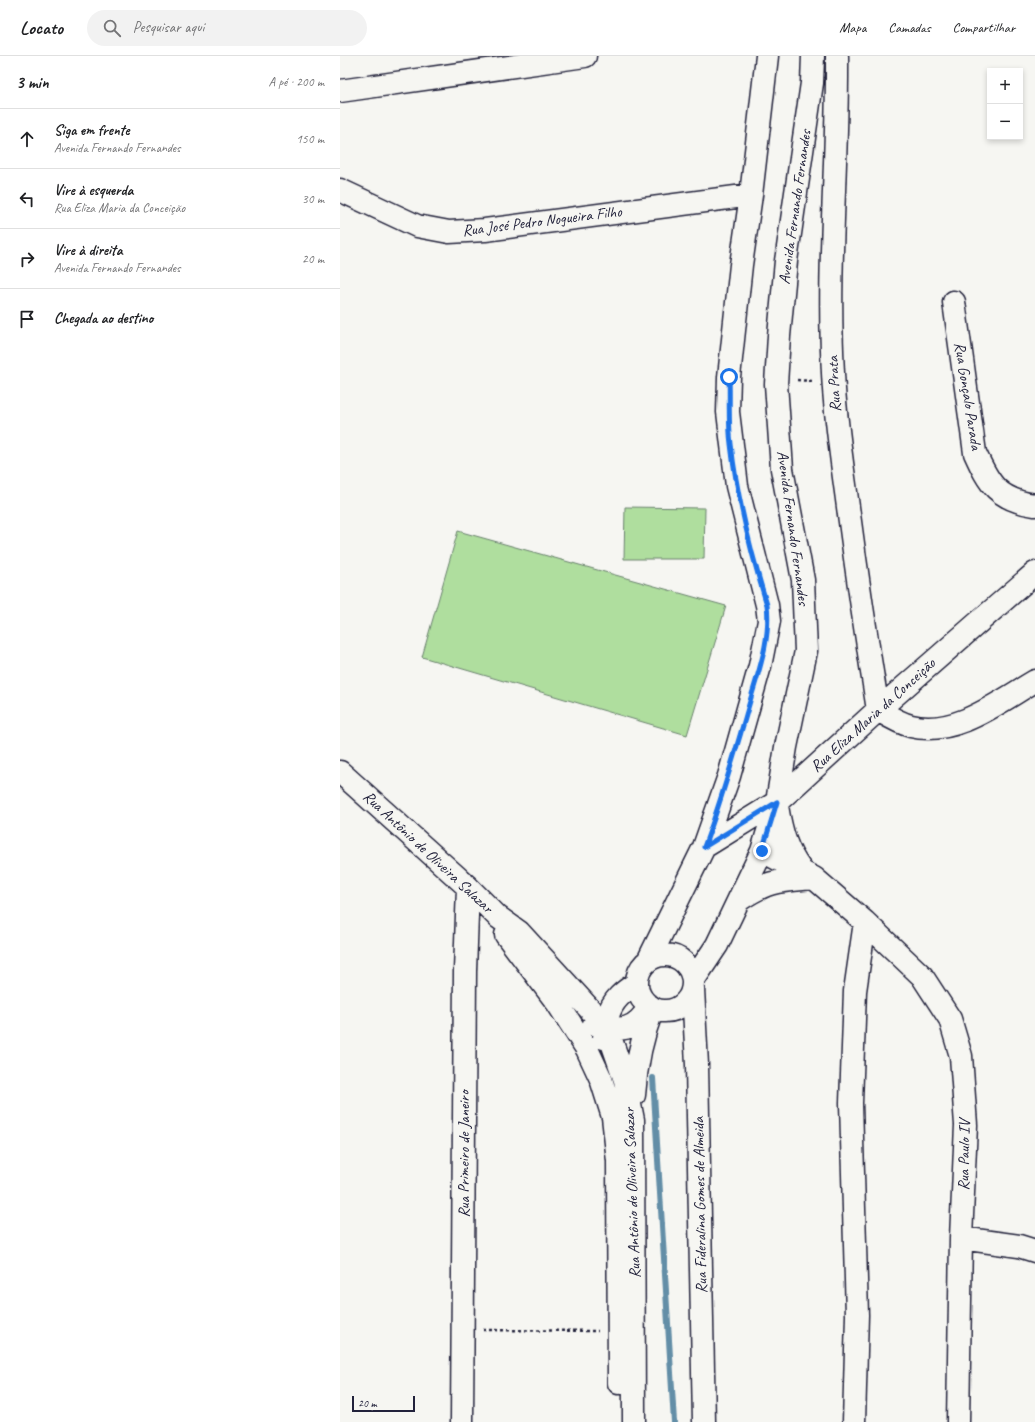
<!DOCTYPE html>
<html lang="pt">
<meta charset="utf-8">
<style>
body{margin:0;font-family:Caveat,sans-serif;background:#f2f2f2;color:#202124}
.controls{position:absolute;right:12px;top:12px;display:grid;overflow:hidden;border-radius:0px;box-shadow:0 2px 6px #0003}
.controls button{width:36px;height:36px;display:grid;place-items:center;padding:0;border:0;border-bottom:1px solid #e0e0e0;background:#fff;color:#202124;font:20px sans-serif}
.scale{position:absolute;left:12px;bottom:10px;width:63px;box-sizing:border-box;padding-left:4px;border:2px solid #22223b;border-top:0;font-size:11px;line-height:14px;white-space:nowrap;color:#22223b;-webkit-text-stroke:3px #f6f6f2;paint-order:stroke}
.stop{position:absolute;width:12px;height:12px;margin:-9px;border:3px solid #1a73e8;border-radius:50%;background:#fff}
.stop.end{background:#1a73e8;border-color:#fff;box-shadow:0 1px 4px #0008}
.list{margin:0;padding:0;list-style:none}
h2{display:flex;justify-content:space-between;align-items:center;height:52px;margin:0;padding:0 16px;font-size:17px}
h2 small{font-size:13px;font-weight:400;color:#757577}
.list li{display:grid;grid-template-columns:26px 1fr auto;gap:12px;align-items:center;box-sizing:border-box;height:60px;padding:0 16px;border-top:1px solid #e0e0e0}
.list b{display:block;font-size:15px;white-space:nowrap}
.list p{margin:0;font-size:13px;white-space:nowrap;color:#757577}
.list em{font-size:13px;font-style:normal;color:#757577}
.icon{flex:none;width:22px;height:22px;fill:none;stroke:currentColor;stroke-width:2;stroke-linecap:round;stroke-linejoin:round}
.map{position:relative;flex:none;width:695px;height:1366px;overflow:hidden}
header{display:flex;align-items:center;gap:24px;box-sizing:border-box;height:56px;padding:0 20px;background:#fff;border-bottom:1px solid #e0e0e0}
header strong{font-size:19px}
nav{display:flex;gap:22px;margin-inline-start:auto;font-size:14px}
.search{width:280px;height:36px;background:#f2f2f2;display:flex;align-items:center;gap:10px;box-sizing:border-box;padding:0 14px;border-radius:22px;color:#757577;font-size:15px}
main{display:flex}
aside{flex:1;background:#fff}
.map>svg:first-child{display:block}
</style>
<header>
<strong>Locato</strong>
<div class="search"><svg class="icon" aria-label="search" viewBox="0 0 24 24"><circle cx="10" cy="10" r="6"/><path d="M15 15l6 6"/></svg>Pesquisar aqui</div>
<nav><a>Mapa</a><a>Camadas</a><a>Compartilhar</a></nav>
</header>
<main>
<aside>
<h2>3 min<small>A pé · 200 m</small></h2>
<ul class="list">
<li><svg class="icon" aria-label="ahead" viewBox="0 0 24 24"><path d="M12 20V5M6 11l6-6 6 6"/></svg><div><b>Siga em frente</b><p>Avenida Fernando Fernandes</p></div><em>150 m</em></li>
<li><svg class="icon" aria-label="left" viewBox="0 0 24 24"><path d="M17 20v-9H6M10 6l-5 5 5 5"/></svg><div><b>Vire à esquerda</b><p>Rua Eliza Maria da Conceição</p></div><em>30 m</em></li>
<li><svg class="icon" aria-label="right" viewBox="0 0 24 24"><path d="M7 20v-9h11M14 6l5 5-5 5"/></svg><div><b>Vire à direita</b><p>Avenida Fernando Fernandes</p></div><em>20 m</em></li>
<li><svg class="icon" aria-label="arrive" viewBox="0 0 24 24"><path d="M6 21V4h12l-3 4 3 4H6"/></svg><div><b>Chegada ao destino</b></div></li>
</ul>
</aside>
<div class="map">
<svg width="695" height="1366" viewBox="0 0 695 1366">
<rect width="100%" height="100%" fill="#f6f6f2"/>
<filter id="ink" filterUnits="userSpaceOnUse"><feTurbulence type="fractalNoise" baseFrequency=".025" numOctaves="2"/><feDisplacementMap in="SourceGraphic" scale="8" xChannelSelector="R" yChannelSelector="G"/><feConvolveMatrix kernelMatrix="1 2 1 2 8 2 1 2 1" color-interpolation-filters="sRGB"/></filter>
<g filter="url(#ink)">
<!-- green -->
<path fill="#afde9e" stroke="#68806c" d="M285,451l80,1 -1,51h-80z
M118,475l268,75 -39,129 -265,-78z"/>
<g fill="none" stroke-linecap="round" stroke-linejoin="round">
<!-- stream -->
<path stroke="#638ea7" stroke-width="6" d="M313,1022l21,344"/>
<!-- minor casing -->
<g stroke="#22223b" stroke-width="25">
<path id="minor" d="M497,0c1,106 -10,211 -4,317 2,45 9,89 15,134 9,68 19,135 30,203
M0,35l245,-35
M0,134l77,36 32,6 36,-2 266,-35
M614,246l21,151c14,31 23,47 60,52
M538,654c10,6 21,13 33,16 44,11 88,-24 124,-45
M0,716l128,115 30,30 21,15 88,96 18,52 8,40 1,302
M437,750c4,25 9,44 24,64
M364,791l73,-45 101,-92 157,-137
M422,795l52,27 51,44 57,54 28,43 11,37 5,69 -5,113 -3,184
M399,844c30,-20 39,-19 75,-22
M166,879l52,69 29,45 14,30 12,38 5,44 1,222
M297 927a28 28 0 1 1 56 0a28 28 0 1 1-56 0Z
M309,903l55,-112 25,-71 31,-110 9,-45 -2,-16 -30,-119 -9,-74 1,-35 12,-112 10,-70 16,-139
M353,925l24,-36 45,-94 15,-49 9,-55 20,-96 -3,-71 -21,-111 -6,-85 3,-48 7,-75 26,-178 1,-27
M353,933l4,76 7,357
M254,968c27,8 40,8 56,-18
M264,982c2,-8 2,-15 4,-22 4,-16 16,-25 29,-33
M294,1039c2,-30 8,-59 19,-87
M621,1182l58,8 16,5
M122,1366l3,-451 3,-84
M514,1366l3,-107 -6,-212 4,-112 10,-69"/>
</g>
<!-- path -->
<path stroke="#22223b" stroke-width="2.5" stroke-dasharray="3 3" stroke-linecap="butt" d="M457,324l15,1
M143,1274l115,1"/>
<!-- minor -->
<use href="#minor" stroke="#f6f6f2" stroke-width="22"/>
</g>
</g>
<g fill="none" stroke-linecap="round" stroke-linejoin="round" filter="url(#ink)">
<!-- route -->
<path stroke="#1a73e8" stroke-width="5" d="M389,321c1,22 -1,45 2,67 6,54 20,109 36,161 4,33 -8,65 -17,96 -14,49 -28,98 -46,146l73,-45 -15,49"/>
</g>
<g text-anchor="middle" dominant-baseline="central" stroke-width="3" stroke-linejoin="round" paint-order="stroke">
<!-- street labels -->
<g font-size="16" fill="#22223b" stroke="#f6f6f2">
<text transform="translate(455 151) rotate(-82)">Avenida Fernando Fernandes</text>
<text transform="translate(202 165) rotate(-7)">Rua José Pedro Nogueira Filho</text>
<text transform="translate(494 328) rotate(-93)">Rua Prata</text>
<text transform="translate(628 340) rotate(81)">Rua Gonçalo Parada</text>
<text transform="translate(453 472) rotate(82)">Avenida Fernando Fernandes</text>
<text transform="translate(533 659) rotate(-42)">Rua Eliza Maria da Conceição</text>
<text transform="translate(88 796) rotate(43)">Rua Antônio de Oliveira Salazar</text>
<text transform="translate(124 1098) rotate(-90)">Rua Primeiro de Janeiro</text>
<text transform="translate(624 1099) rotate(-89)">Rua Paulo IV</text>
<text transform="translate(292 1137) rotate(-92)">Rua Antônio de Oliveira Salazar</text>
<text transform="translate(360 1149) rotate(-91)">Rua Fideralina Gomes de Almeida</text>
</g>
</g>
</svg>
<div class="controls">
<button>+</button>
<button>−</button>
</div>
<div class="scale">20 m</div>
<div class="stop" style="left:389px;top:321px"></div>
<div class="stop end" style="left:422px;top:795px"></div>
</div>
</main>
